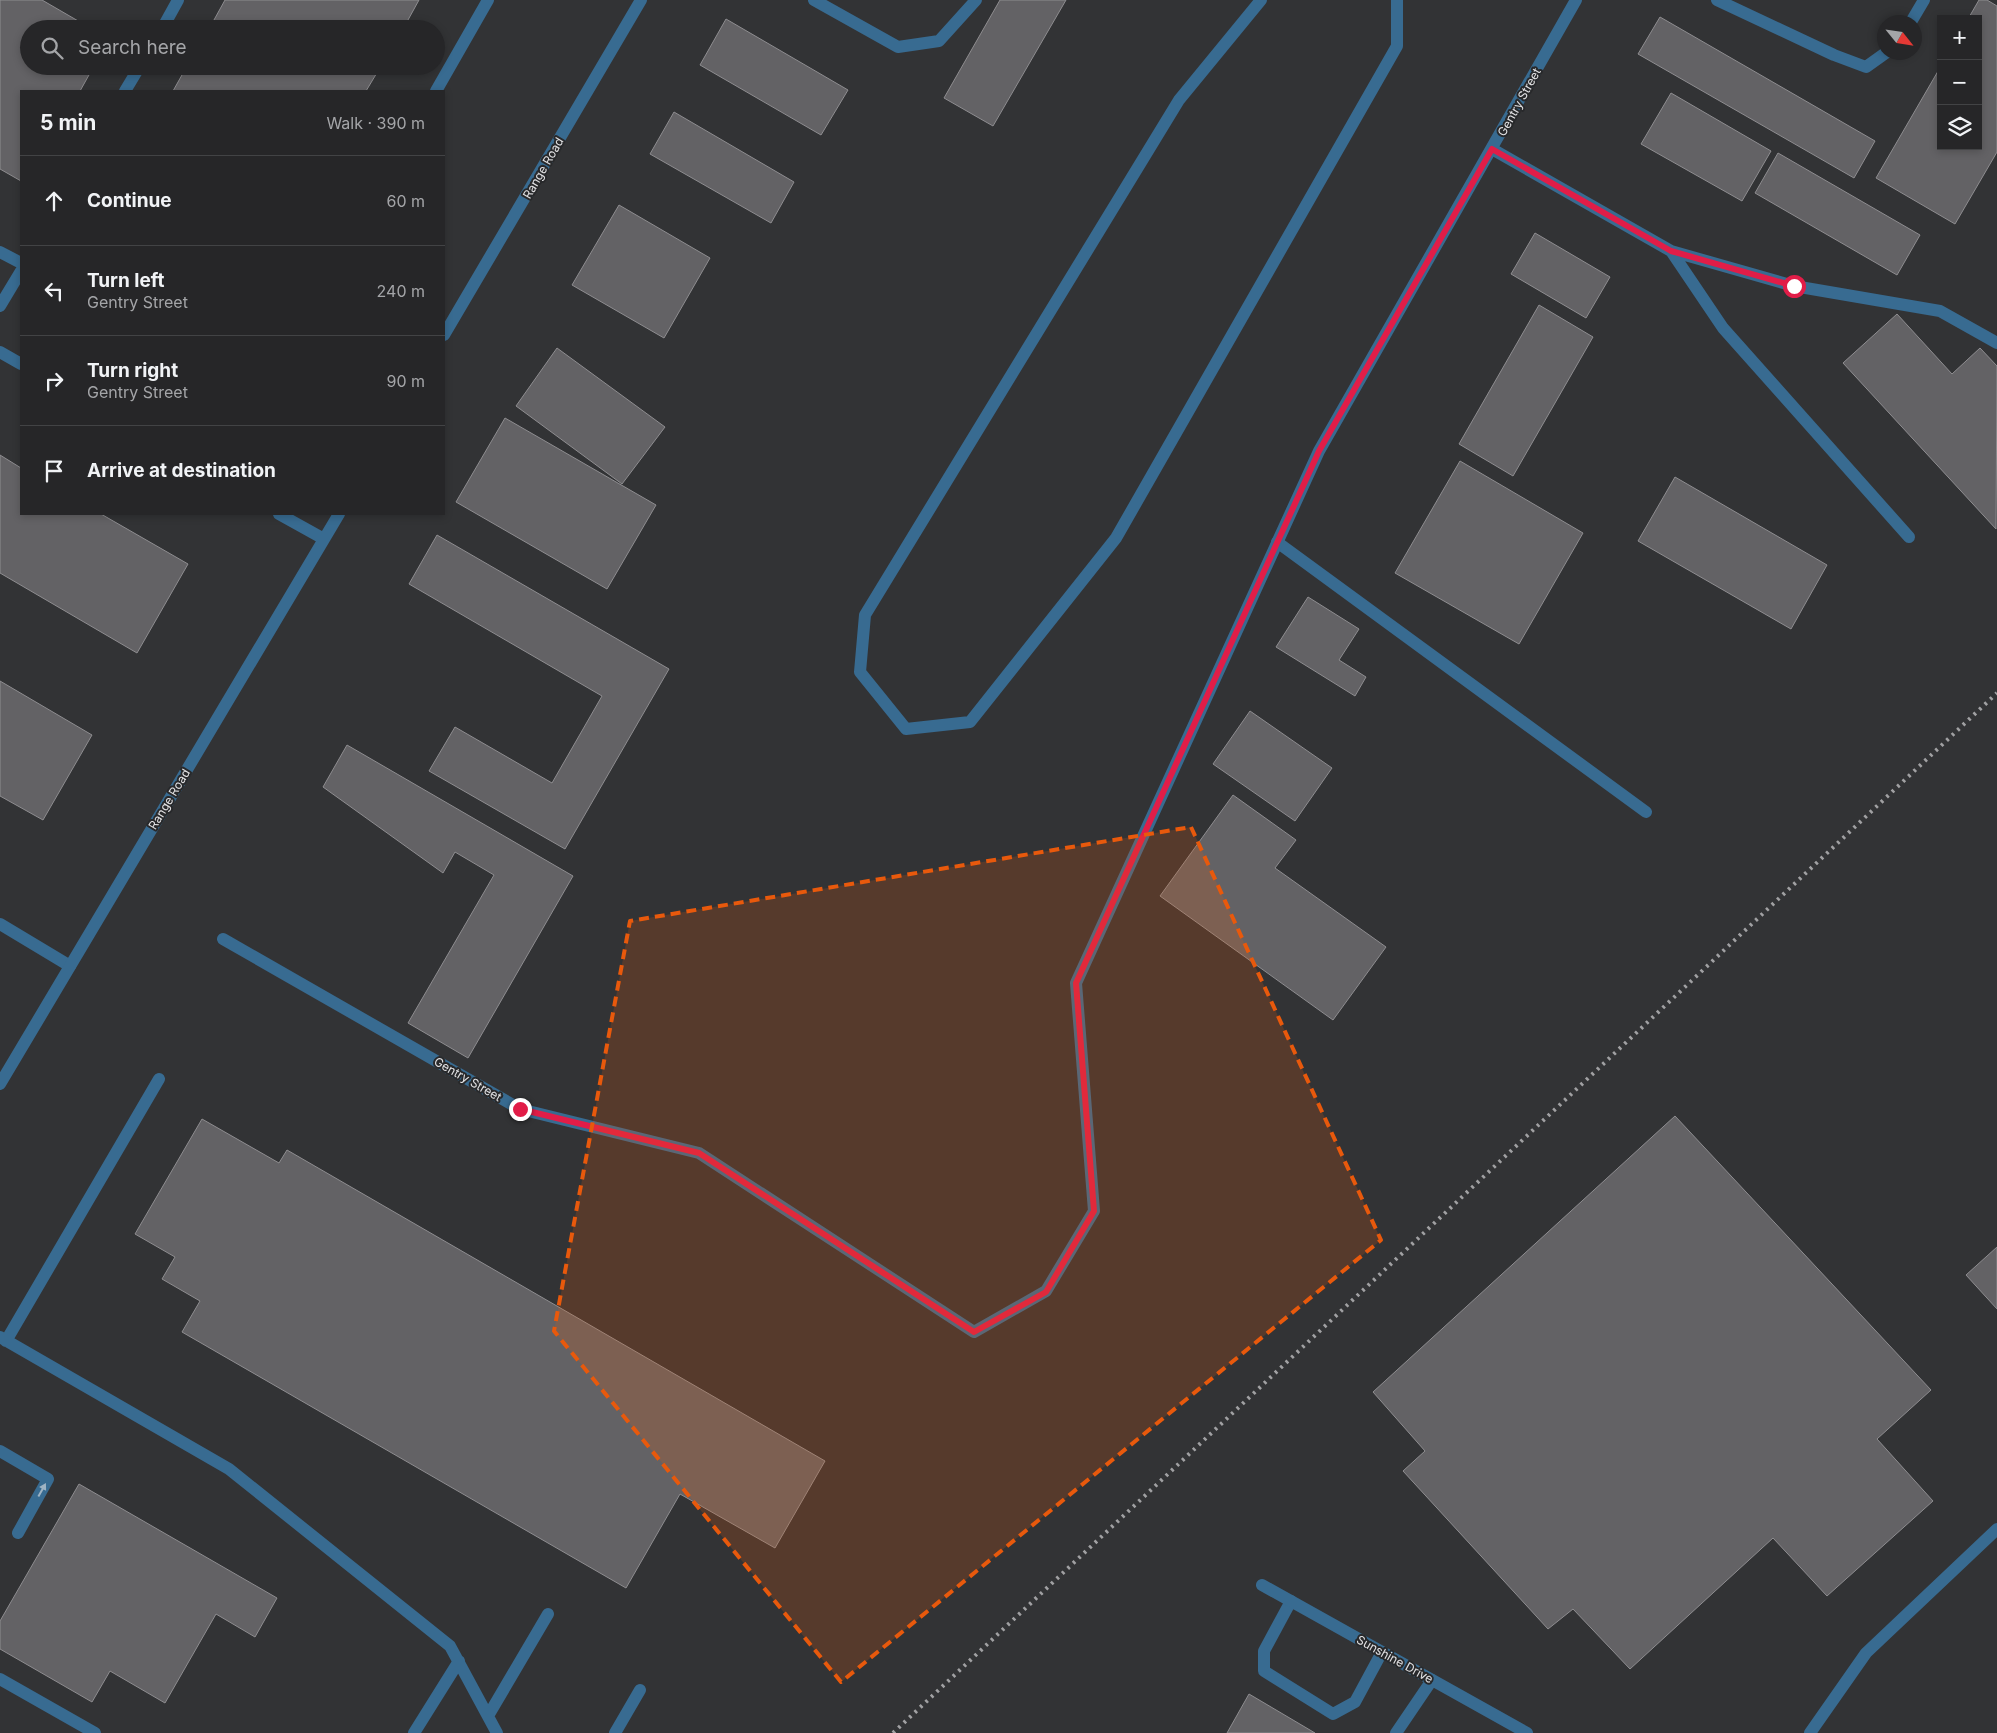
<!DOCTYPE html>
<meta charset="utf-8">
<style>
body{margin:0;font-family:Inter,sans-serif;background:#2e2e30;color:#f1f3f6}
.controls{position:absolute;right:15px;top:15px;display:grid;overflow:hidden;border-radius:0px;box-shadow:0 2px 8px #0003}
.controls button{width:45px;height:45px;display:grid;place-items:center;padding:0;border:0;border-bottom:1px solid #424345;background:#262628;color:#f1f3f6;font:25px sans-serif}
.compass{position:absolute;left:1877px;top:15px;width:45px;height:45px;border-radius:50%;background:#262628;box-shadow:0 2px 8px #0003;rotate:120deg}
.stop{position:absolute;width:15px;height:15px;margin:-11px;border:4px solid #e11d48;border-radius:50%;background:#fff}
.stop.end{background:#e11d48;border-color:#fff;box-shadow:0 1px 5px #0008}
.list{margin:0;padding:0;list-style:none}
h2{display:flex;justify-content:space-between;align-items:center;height:65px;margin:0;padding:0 20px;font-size:21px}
h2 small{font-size:16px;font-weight:400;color:#a4a5a8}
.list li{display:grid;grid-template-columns:32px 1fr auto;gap:15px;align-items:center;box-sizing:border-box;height:90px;padding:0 20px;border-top:1px solid #424345}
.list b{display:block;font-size:19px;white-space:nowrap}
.list p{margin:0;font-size:16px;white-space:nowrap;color:#a4a5a8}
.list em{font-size:16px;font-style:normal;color:#a4a5a8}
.icon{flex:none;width:28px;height:28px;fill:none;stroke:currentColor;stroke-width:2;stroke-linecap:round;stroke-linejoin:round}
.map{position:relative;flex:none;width:1997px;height:1733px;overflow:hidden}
.search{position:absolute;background:#262628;box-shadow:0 2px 8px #0003;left:20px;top:20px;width:425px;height:55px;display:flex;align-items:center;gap:12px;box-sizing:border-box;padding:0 18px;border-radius:28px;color:#a4a5a8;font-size:19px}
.panel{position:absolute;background:#262628;box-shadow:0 2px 8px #0003;left:20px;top:90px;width:425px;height:425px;border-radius:0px}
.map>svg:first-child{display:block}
</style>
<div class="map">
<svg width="1997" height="1733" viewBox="0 0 1997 1733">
<rect width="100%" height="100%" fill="#323335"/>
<!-- building -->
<path fill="#636265" stroke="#8e8d90" d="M0,0h42l50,29h-63v37h65l-14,25h-59v90l-21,-12z
M225,0h194l-16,29h-194z
M1000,0h66l-73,126 -49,-28z
M1979,0h8l10,6v146l-42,72 -79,-46 65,-112v80h37v-127h-10z
M1660,17l215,124 -21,37 -216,-124z
M726,19l122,71 -27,45 -121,-70z
M187,66h194l-15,25h-193z
M1671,93l100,58 -29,50 -101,-57z
M674,112l120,70 -23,41 -121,-69z
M1778,153l142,82 -23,40 -142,-82z
M619,205l91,53 -46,80 -92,-53z
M1535,233l75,44 -24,41 -75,-44z
M1539,305l54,32 -80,139 -54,-32z
M1897,314l55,60 28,-26 17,18 -1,163 -153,-166z
M557,348l108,79 -43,57 -106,-78z
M505,418l151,87 -49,84 -151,-87z
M0,455l21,13v46h80l87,50 -51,89 -137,-80z
M1460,461l123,72 -64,111 -124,-71z
M1675,477l152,88 -36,64 -153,-88z
M437,535l232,134 -104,180 -136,-78 26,-44 97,56 50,-87 -193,-112z
M1308,597l51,32 -20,31 27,17 -11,19 -79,-49z
M0,681l92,54 -49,85 -43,-24z
M1250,711l82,57 -37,53 -82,-57z
M347,745l226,131 -105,182 -60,-35 86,-148 -39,-23 -12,21 -120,-86z
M1233,795l63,45 -21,28 111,79 -53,73 -173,-124z
M1675,1116l256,274 -54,49 56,62 -106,95 -54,-58 -143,131 -57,-60 -25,20 -145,-158 22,-20 -52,-59z
M202,1119l77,44 8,-13 538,311 -50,87 -95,-54 -54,94 -444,-256 18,-31 -38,-22 13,-22 -40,-23z
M1997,1247v62l-31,-34z
M79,1484l198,114 -22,39 -39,-23 -51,89 -55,-32 -18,31 -92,-53v-28z
M1249,1694l66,39h-88z"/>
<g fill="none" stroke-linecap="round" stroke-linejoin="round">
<!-- service -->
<path stroke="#386b91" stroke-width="12" d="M814,0l84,47 41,-6 37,-41
M1261,0l-82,100 -314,515 -5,57 46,57 64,-7 146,-184 281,-492v-46
M1717,0l117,55 32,12 21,-15
M1911,22l13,-22
M162,29l16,-29
M125,91l15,-25
M436,91l52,-91
M1492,149l179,102 123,35 146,25 57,32
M1671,251l52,77 186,209
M0,252l21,11
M0,306l21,-35
M1277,542l369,270
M0,924l70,42
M0,1337l229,132 221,177 47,87
M6,1341l153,-262
M0,1451l48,28 -30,54
M1291,1601l-27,50v20l69,43 22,-12 27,-50
M0,1679l95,54
M488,1716l60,-102
M414,1733l45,-72
M615,1733l25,-43
M1396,1733l36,-53
M1810,1733l56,-80 131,-124"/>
<!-- minor -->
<path stroke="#386b91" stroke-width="12" d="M444,335l197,-335
M0,352l21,12
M279,514l45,25
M223,939l297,170 179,44 275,179 72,-41 48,-80 -18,-228 243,-532 257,-451
M0,1084l339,-570
M1262,1585l265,148"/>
<!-- rail -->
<path stroke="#a1a1a3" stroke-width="4" stroke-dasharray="2.5 5" stroke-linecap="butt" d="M893,1733l1104,-1040"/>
</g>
<!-- one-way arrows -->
<defs><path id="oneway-solid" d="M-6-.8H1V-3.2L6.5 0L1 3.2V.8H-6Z" transform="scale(1.25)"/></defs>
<use fill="#9fb3c3" href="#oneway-solid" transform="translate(42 1490) rotate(-61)"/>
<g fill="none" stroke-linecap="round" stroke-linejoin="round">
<!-- route -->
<path stroke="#e11d48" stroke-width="6" d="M520,1109l179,44 275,179 72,-40 48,-81 -18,-228 243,-532 173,-302 179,102 123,35"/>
</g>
<!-- marked area -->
<path fill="#e8590c" fill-opacity="0.2" stroke="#e8590c" stroke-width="4" stroke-dasharray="10 6" stroke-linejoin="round" d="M1191,827l190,413 -540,442 -287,-351 76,-410z"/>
<g text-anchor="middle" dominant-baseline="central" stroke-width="4" stroke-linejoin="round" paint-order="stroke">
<!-- street labels -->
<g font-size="12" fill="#e3e3e5" stroke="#28292b">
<text transform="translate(1519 102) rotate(-61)">Gentry Street</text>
<text transform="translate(543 168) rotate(-60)">Range Road</text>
<text transform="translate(169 799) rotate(-59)">Range Road</text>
<text transform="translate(468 1079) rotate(30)">Gentry Street</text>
<text transform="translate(1395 1659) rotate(29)">Sunshine Drive</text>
</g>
</g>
</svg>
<div class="controls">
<button>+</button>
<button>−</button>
<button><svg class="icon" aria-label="layers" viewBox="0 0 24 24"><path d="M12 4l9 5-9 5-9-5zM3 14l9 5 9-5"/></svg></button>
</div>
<svg class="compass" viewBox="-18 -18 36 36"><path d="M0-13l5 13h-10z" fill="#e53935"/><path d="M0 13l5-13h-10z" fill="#a4a5a8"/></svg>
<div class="stop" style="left:1794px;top:286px"></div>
<div class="stop end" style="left:520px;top:1109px"></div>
<div class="search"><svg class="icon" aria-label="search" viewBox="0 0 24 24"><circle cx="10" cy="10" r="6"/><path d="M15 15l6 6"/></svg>Search here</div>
<section class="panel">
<h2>5 min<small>Walk · 390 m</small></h2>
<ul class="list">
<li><svg class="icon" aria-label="ahead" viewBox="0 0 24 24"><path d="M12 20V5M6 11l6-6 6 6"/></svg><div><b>Continue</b></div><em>60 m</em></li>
<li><svg class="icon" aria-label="left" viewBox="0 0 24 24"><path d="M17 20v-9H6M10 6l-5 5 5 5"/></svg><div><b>Turn left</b><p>Gentry Street</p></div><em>240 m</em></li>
<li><svg class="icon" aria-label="right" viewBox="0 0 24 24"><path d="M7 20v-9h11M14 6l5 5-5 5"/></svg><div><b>Turn right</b><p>Gentry Street</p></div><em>90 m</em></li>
<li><svg class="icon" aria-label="arrive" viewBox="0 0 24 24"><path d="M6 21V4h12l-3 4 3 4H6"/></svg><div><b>Arrive at destination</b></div></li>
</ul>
</section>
</div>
